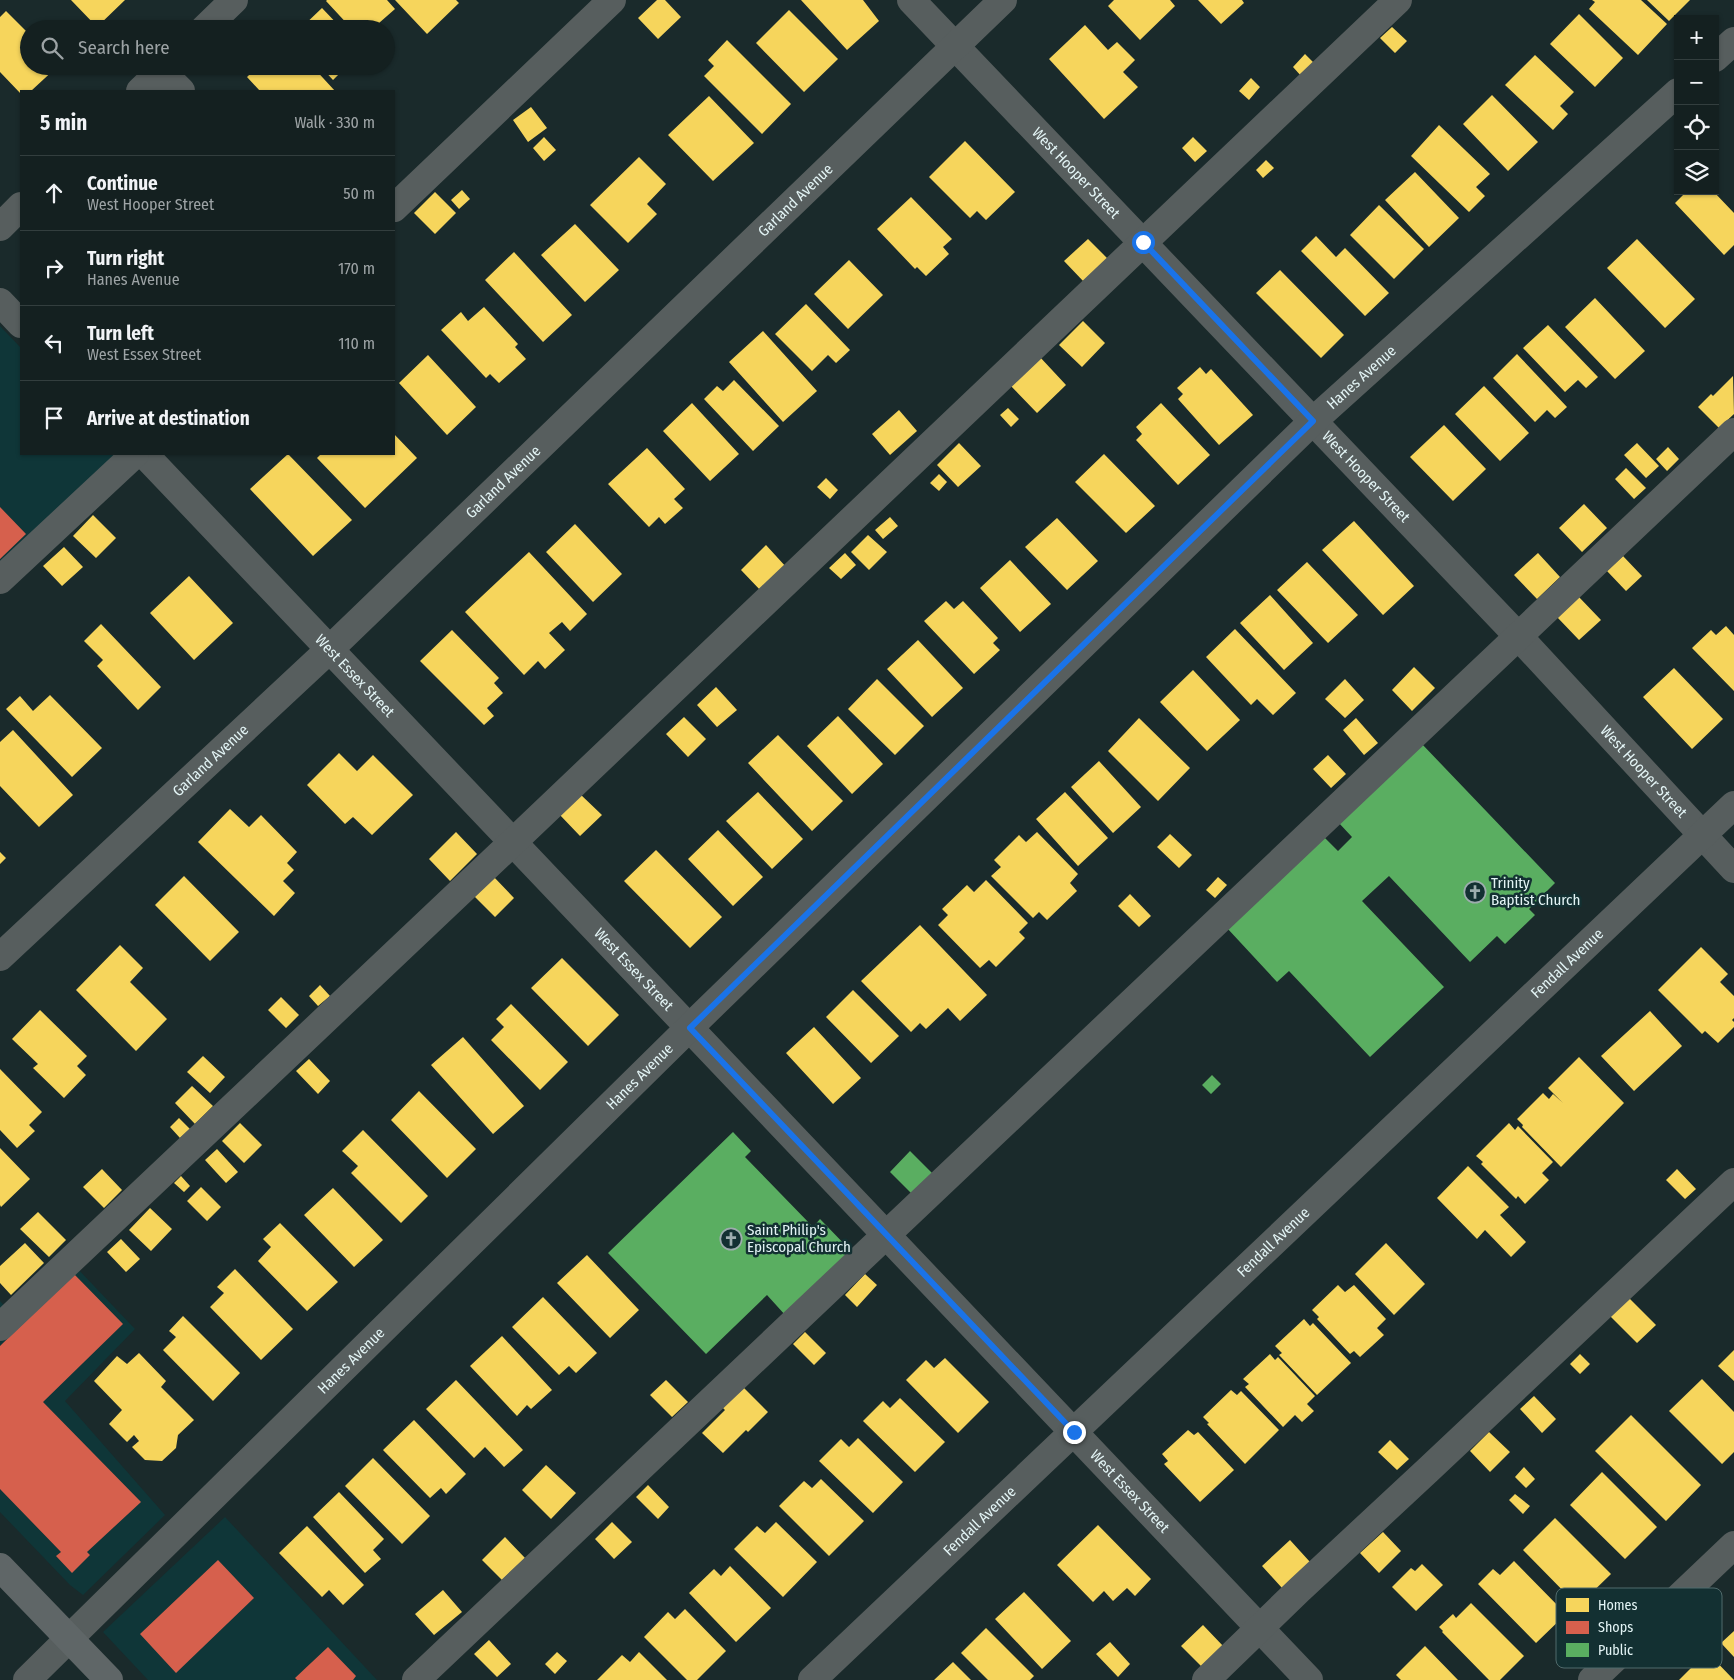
<!DOCTYPE html>
<meta charset="utf-8">
<style>
body{margin:0;font-family:"Fira Sans Condensed",sans-serif;background:#212d2d;color:#f1f3f6}
.controls{position:absolute;right:15px;top:15px;display:grid;overflow:hidden;border-radius:0px;box-shadow:0 1px 4px #0004}
.controls button{width:45px;height:45px;display:grid;place-items:center;padding:0;border:0;border-bottom:1px solid #333e3e;background:#142020;color:#f1f3f6;font:25px sans-serif}
.stop{position:absolute;width:15px;height:15px;margin:-11px;border:4px solid #1a73e8;border-radius:50%;background:#fff}
.stop.end{background:#1a73e8;border-color:#fff;box-shadow:0 1px 5px #0008}
.list{margin:0;padding:0;list-style:none}
h2{display:flex;justify-content:space-between;align-items:center;height:65px;margin:0;padding:0 20px;font-size:21px}
h2 small{font-size:16px;font-weight:400;color:#9da3a5}
.list li{display:grid;grid-template-columns:32px 1fr auto;gap:15px;align-items:center;box-sizing:border-box;height:75px;padding:0 20px;border-top:1px solid #333e3e}
.list b{display:block;font-size:19px;white-space:nowrap}
.list p{margin:0;font-size:16px;white-space:nowrap;color:#9da3a5}
.list em{font-size:16px;font-style:normal;color:#9da3a5}
.icon{flex:none;width:28px;height:28px;fill:none;stroke:currentColor;stroke-width:2;stroke-linecap:round;stroke-linejoin:round}
.map{position:relative;flex:none;width:1734px;height:1680px;overflow:hidden}
.search{position:absolute;background:#142020;box-shadow:0 1px 4px #0004;left:20px;top:20px;width:375px;height:55px;display:flex;align-items:center;gap:12px;box-sizing:border-box;padding:0 18px;border-radius:28px;color:#9da3a5;font-size:19px}
.panel{position:absolute;background:#142020;box-shadow:0 1px 4px #0004;left:20px;top:90px;width:375px;height:365px;border-radius:0px}
.map>svg:first-child{display:block}
</style>
<div class="map">
<svg width="1734" height="1680" viewBox="0 0 1734 1680">
<rect width="100%" height="100%" fill="#1a2a2b"/>
<!-- built -->
<path fill="#0f3638" d="M0,326l21,22v106h101l-122,118z
M75,1266l60,63 -70,72 100,114 -82,80 -13,-10 -70,-73v-211l17,19z
M225,1517l152,163h-229l-45,-48z"/>
<!-- homes -->
<path fill="#f6d55c" d="M71,0h54l-28,27z
M327,0h60l8,9 -16,14 5,6h-32l-26,-28z
M395,0h61l3,3 -32,31z
M657,0h8l16,17 -23,22 -20,-21z
M801,0h62l16,21 -32,29z
M1114,0h56l5,6 -35,34 -32,-34z
M1198,0h44l2,3 -23,21z
M1592,0h49l26,24 -29,31 -49,-46 6,-7z
M1647,0h43l-21,21z
M322,8l20,21h-42z
M789,10l49,49 -34,33 -48,-49z
M6,11l23,23v32h29l-27,25h-10v3l-21,-22v-55z
M1579,14l44,44 -28,29 -45,-43z
M1085,25l23,25 9,-8 18,18 -12,12 15,15 -34,32 -55,-60z
M1392,27l15,14 -12,12 -15,-15z
M727,40l64,64 -29,30 -58,-58 10,-10 -6,-6z
M1305,54l10,10 -13,13 -9,-10z
M1535,55l39,37 -14,14 8,8 -15,16 -48,-45z
M258,66h54l23,25h-75l-13,-14z
M320,66h27l-14,14z
M1251,78l9,9 -11,13 -10,-9z
M1492,95l46,47 -30,29 -45,-47z
M709,96l45,47 -41,38 -45,-46z
M531,107l16,21 -19,14 -15,-22z
M1439,125l51,49 -14,13 9,9 -16,16 -58,-56z
M544,137l12,13 -12,11 -11,-13z
M1193,137l14,14 -12,11 -13,-14z
M965,141l50,51 -29,28 -9,-9 -7,7 -41,-41z
M639,157l27,27 -19,20 10,10 -29,29 -38,-38z
M1266,160l8,8 -11,10 -7,-8z
M1415,172l44,46 -30,29 -44,-47z
M462,190l8,9 -11,10 -8,-9z
M1687,191h26l21,22v32l-10,10 -49,-52z
M435,192l21,21 -21,21 -21,-21z
M911,197l41,42 -9,8 6,7 -23,22 -9,-9 -2,2 -38,-40z
M1379,205l45,44 -30,30 -44,-44z
M575,224l44,46 -34,32 -44,-47z
M1316,236l20,21 9,-9 44,45 -24,23 -64,-65z
M1088,239l20,20 -24,23 -20,-21z
M1637,239l58,60 -30,29 -58,-60z
M514,252l58,63 -29,27 -58,-62z
M849,260l34,35 -35,34 -34,-35z
M1280,270l64,65 -23,23 -65,-65z
M1595,298l50,53 -30,28 -50,-52z
M806,304l44,46 -14,13 -8,-8 -16,16 -37,-37z
M484,307l34,37 -3,3 11,12 -27,24 -9,-9 -4,4 -45,-48 20,-18 7,9z
M1083,321l22,22 -23,24 -23,-22z
M1548,325l50,52 -12,11 -8,-8 -13,12 -42,-44z
M763,331l54,60 -34,31 -54,-60z
M1517,354l50,53 -12,11 -8,-8 -12,12 -42,-44z
M428,355l48,52 -29,28 -48,-52z
M1039,356l27,29 -29,28 -28,-29z
M1200,367l6,7 5,-5 42,46 -34,30 -41,-46 5,-5 -6,-6z
M1733,376l1,38 -15,14 -21,-21 13,-13 2,2z
M734,380l45,46 -26,25 -49,-52 13,-13 6,5z
M1484,386l45,47 -29,28 -45,-47z
M692,403l47,51 -29,27 -47,-50z
M1161,403l49,52 -32,30 -42,-45 6,-6 -6,-7z
M1008,408l11,11 -8,8 -11,-12z
M899,410l18,21 -27,24 -18,-21z
M1444,425l42,44 -33,32 -43,-44z
M394,434l23,24 -52,50 -48,-50 4,-4h73z
M959,443l22,23 -23,21 -21,-22z
M1637,443l22,23 -13,12 -22,-23z
M1668,447l11,12 -12,12 -11,-12z
M647,448l38,41 -11,10 9,9 -18,16 -6,-7 -10,10 -41,-43z
M288,454l64,66 -39,36 -63,-67z
M1104,454l51,52 -29,27 -51,-51z
M1626,468l20,20 -12,11 -19,-20z
M939,474l8,8 -8,9 -9,-8z
M826,478l12,12 -8,9 -13,-12z
M1584,504l23,24 -25,24 -23,-24z
M93,515l23,23 -20,20 -23,-22z
M890,517l8,9 -15,13 -8,-9z
M1057,518l41,43 -31,29 -42,-43z
M1354,521l60,65 -31,29 -61,-65z
M575,524l47,50 -29,28 -47,-50z
M868,535l19,17 -18,18 -18,-18z
M766,545l21,23 -25,24 -21,-22z
M64,547l19,20 -21,19 -19,-20z
M529,552l58,62 -17,17 -8,-9 -13,11 16,17 -20,19 -7,-8 -14,14 -59,-63z
M845,553l11,12 -15,14 -12,-11z
M1538,553l22,24 -23,22 -23,-24z
M1623,556l19,20 -16,15 -19,-20z
M1010,560l41,44 -31,28 -40,-44z
M1307,562l51,53 -30,28 -51,-53z
M189,576l44,47 -39,37 -44,-47z
M1270,595l43,48 -29,27 -44,-47z
M1578,596l23,24 -22,20 -22,-23z
M946,601l8,8 9,-8 35,37 -5,5 7,7 -26,24 -50,-53z
M101,624l60,63 -23,23 -41,-44 6,-6 -19,-19z
M1726,626l8,9v56l-42,-43 19,-18 5,5z
M1235,629l61,64 -23,22 -16,-16 -6,6 -45,-48z
M452,630l47,48 -5,5 9,10 -16,15 7,8 -10,9 -64,-64z
M918,640l45,48 -31,29 -45,-48z
M1414,667l21,21 -23,23 -20,-21z
M1674,668l49,51 -31,30 -49,-52z
M1193,670l47,50 -33,31 -47,-49z
M877,679l47,47 -29,29 -47,-46z
M1345,679l19,21 -19,18 -20,-19z
M716,687l21,23 -20,17 -20,-22z
M50,695l52,53 -30,29 -66,-68 14,-13 13,15z
M838,716l45,48 -31,30 -45,-48z
M684,717l22,22 -18,18 -22,-23z
M1139,718l51,50 -32,33 -50,-50z
M1356,718l22,25 -14,12 -21,-25z
M13,730l60,65 -34,32 -39,-41v-44z
M778,735l65,66 -31,30 -64,-68z
M339,753l18,18 16,-16 40,40 -41,40 -19,-18 -8,7 -38,-39z
M1328,755l18,19 -15,14 -18,-19z
M1099,761l42,46 -28,26 -42,-46z
M758,792l45,47 -31,30 -46,-48z
M1065,792l43,46 -30,28 -42,-47z
M580,794l22,21 -22,21 -21,-22z
M230,809l19,18 12,-12 36,37 -10,11 7,7 -11,11 12,12 -21,23 -76,-74z
M718,830l45,47 -30,29 -45,-47z
M456,832l21,22 -27,27 -21,-22z
M1037,832l41,42 -8,9 7,8 -30,29 -8,-8 -6,6 -42,-42 10,-9 -7,-7 25,-25 7,7z
M1170,834l22,21 -13,13 -22,-21z
M656,850l66,67 -32,31 -66,-67z
M0,852l6,6 -6,6z
M184,876l55,56 -29,29 -55,-56z
M493,876l21,22 -19,19 -22,-22z
M1218,877l9,8 -12,13 -9,-8z
M986,880l42,43 -9,9 6,6 -29,29 -7,-7 -9,8 -42,-43 10,-10 -6,-6 25,-24 7,7z
M1130,894l21,22 -12,11 -21,-21z
M920,925l67,70 -27,26 -12,-13 -22,21 -6,-6 -9,9 -50,-51z
M120,945l23,23 -13,14 37,37 -31,32 -60,-61z
M1701,947l27,27 -8,8 14,14v22l-2,2 2,2v5l-16,16 -13,-12 -3,3 -44,-44z
M562,958l57,57 -31,31 -57,-58z
M320,985l10,11 -12,10 -9,-10z
M853,990l46,46 -28,27 -45,-46z
M281,997l18,18 -13,13 -18,-18z
M511,1004l57,58 -28,28 -49,-50 13,-13 -8,-8z
M40,1010l47,46 -10,10 9,9 -22,23 -31,-30 5,-4 -26,-25z
M1650,1011l32,35 -48,45 -33,-35z
M814,1027l47,51 -28,26 -47,-51z
M463,1037l61,69 -31,28 -62,-69z
M203,1056l22,21 -15,16 -23,-21z
M1579,1057l45,46 -63,64 -39,-40 1,-2 -6,-6 26,-26 6,6 4,-5 10,9 -15,-15z
M309,1059l21,22 -12,13 -22,-23z
M0,1069l42,43 -13,13 6,6 -18,17 -17,-18z
M192,1086l21,20 -18,18 -20,-21z
M419,1091l57,58 -29,29 -56,-58z
M179,1118l11,11 -10,9 -10,-11z
M240,1123l22,22 -18,18 -22,-22z
M1509,1123l6,7 3,-4 35,36 -11,11 7,7 -24,24 -7,-8 -2,3 -35,-35 2,-2 -7,-6z
M363,1130l65,66 -27,27 -50,-50 7,-7 -16,-15z
M0,1148l30,31 -29,28 -1,-2z
M217,1149l21,23 -12,11 -21,-23z
M1468,1166l41,41 -9,8 26,27 -15,15 -26,-27 -8,9 -40,-41z
M102,1169l20,21 -18,18 -21,-21z
M1677,1169l19,20 -11,10 -19,-19z
M181,1176l9,10 -6,6 -10,-9z
M201,1187l20,20 -14,14 -20,-20z
M333,1188l50,52 -29,27 -50,-52z
M150,1208l22,21 -21,22 -22,-21z
M38,1212l28,28 -17,17 -29,-28z
M280,1223l58,59 -31,29 -49,-50 13,-14 -8,-8z
M121,1239l19,20 -14,13 -19,-20z
M25,1243l19,20 -33,32 -11,-12v-17z
M1386,1243l39,41 -31,31 -39,-41z
M587,1255l52,55 -29,28 -53,-55z
M235,1269l58,60 -32,31 -51,-53 14,-14 -7,-6z
M865,1274l12,11 -20,22 -12,-12z
M1338,1285l7,7 9,-7 32,34 -9,9 7,7 -24,22 -6,-6 -4,3 -33,-35 2,-2 -7,-7z
M1627,1296l29,29 -19,18 -29,-29z
M543,1297l54,56 -21,20 -7,-7 -10,9 -47,-48z
M183,1316l57,57 -27,28 -50,-51 13,-13 -7,-6z
M1304,1319l6,7 3,-3 38,40 -34,32 -38,-40 3,-2 -7,-7z
M805,1332l21,21 -12,12 -21,-21z
M502,1336l50,54 -21,19 -4,-4 -10,11 -47,-50z
M1734,1350v31l-16,-15z
M139,1353l27,28 -5,6 33,33 -16,15 -2,13 -14,13 -17,-1 -13,-13 7,-6 -5,-6 -7,7 -18,-18 13,-14 -28,-29 23,-25 10,8z
M1270,1354l5,6 3,-3 37,39 -8,8 7,7 -12,11 -7,-7 -12,12 -38,-40 4,-3 -6,-5z
M1580,1354l10,10 -10,10 -10,-10z
M945,1358l44,44 -31,31 -52,-53 20,-20 8,8z
M1702,1379l32,33v40l-12,12 -53,-53z
M456,1380l67,70 -19,17 -19,-20 -11,11 -48,-49z
M666,1380l22,22 -16,15 -22,-22z
M743,1387l25,25 -20,20 -2,-2 -23,23 -21,-20 23,-23 -3,-3z
M1231,1390l6,5 4,-4 38,39 -34,34 -38,-40 2,-1 -6,-6z
M1534,1396l22,23 -14,14 -22,-24z
M900,1398l45,44 -30,30 -52,-51 20,-20 7,7z
M1631,1415l70,70 -35,36 -71,-70z
M414,1420l52,54 -20,20 -5,-6 -11,10 -47,-48z
M1188,1430l6,5 4,-3 36,38 -34,32 -36,-38 4,-3 -6,-7z
M1489,1432l21,20 -20,20 -20,-21z
M858,1438l45,44 -30,31 -54,-52 22,-22 8,8z
M1390,1440l19,19 -12,11 -19,-18z
M373,1458l57,58 -28,28 -57,-58z
M546,1465l30,28 -25,26 -29,-29z
M1524,1467l11,12 -9,9 -11,-11z
M1602,1472l55,55 -32,32 -55,-54z
M821,1479l43,42 -35,35 -50,-50 25,-25 8,7z
M648,1485l21,22 -11,12 -22,-22z
M339,1492l45,47 -11,11 8,9 -16,14 -52,-56z
M1515,1494l15,12 -7,8 -14,-14z
M1555,1518l56,56 -33,32 -55,-56z
M612,1522l20,20 -18,17 -19,-20z
M776,1522l41,40 -34,35 -49,-48 23,-23 8,7z
M1098,1525l53,54 -16,17 -8,-8 -14,13 -9,-10 -11,11 -36,-37z
M307,1526l57,59 -21,20 -14,-15 -7,7 -43,-44z
M1383,1532l18,19 -22,22 -19,-20z
M505,1537l20,21 -23,22 -20,-20z
M1290,1540l20,22 -28,26 -20,-22z
M1514,1561l52,53 -30,29 -58,-59 15,-15 7,6z
M1422,1564l21,21 -27,26 -24,-24 19,-19 4,3z
M730,1566l41,42 -35,34 -47,-49 25,-24 7,7z
M443,1590l19,22 -28,23 -19,-21z
M1024,1592l47,49 -29,28 -47,-50z
M1471,1603l53,53 -24,24h-11l-47,-48 1,-1 -4,-4 14,-13 3,4z
M685,1609l41,42 -29,29h-10l-43,-43 24,-25 7,7z
M1203,1625l21,22 -22,20 -21,-21z
M986,1628l48,48 -4,4h-42l-27,-27z
M1734,1631v26l-13,-14z
M489,1640l22,24 -14,13 -23,-23z
M1110,1642l20,22 -12,13 -22,-23z
M1425,1646l33,34h-57l-5,-5z
M557,1652l10,9 -12,13 -10,-10z
M639,1652l28,28h-70l25,-25 8,7z
M1707,1652l27,28h-55z
M953,1662l18,18h-37z"/>
<!-- shops -->
<path fill="#d6604d" d="M0,507l26,27 -26,25z
M74,1274l49,50 -80,78 98,100 -54,50 3,3 -18,18 -16,-17 5,-4 -61,-63v-143z
M218,1560l36,38 -78,75 -36,-39z
M328,1647l28,29 -3,4h-56l-2,-2z"/>
<!-- public -->
<path fill="#5aae61" d="M1421,743l134,140 -26,26 6,6 -30,29 -8,-8 -27,26 -81,-86 -27,25 82,86 -74,70 -81,-86 -12,11 -50,-54 97,-91 14,14 14,-14 -14,-15z
M1212,1075l9,9 -10,10 -9,-9z
M733,1132l18,19 -6,6 68,70 7,-8 32,33 -66,64 -19,-21 -61,59 -98,-101z
M910,1151l23,23 -21,20 -22,-22z"/>
<g fill="none" stroke-linecap="round" stroke-linejoin="round">
<!-- minor -->
<g stroke="#575e5e" stroke-width="28">
<path id="s1" d="M911,0l607,636 216,233"/>
<path d="M204,29l30,-29"/>
<path d="M1715,58l19,-17"/>
<path d="M161,71l20,20"/>
<path d="M140,91l26,-25"/>
<path d="M394,208l218,-208"/>
<path d="M0,227l21,-21"/>
<path d="M0,302l21,22"/>
<path id="s2" d="M144,454l1165,1226"/>
<path d="M0,580l135,-126"/>
<path id="s3" d="M0,957l330,-308 673,-649"/>
<path d="M0,1327l513,-485 885,-842"/>
<path id="s4" d="M27,1680l663,-653 623,-606 365,-329"/>
<path d="M416,1680l1318,-1248"/>
<path id="s5" d="M812,1680l922,-875"/>
<path d="M1206,1680l93,-90 129,-120 306,-288"/>
<path d="M1592,1680l142,-135"/>
</g>
<!-- major -->
<path stroke="#5f6667" stroke-width="28" d="M0,1567l109,113"/>
</g>
<g fill="none" stroke-linecap="round" stroke-linejoin="round">
<!-- route -->
<path stroke="#1a73e8" stroke-width="6" d="M1074,1432l-384,-404 623,-607 -170,-179"/>
</g>
<!-- icons -->
<defs>
<g id="church-ring" transform="scale(1.125)"><circle r="9.5" fill="#133032" stroke="#9dadae" stroke-width="1.5"/><path d="M-1.2-6h2.4v3.5h3.3v2.4h-3.3V6h-2.4V-.1h-3.3v-2.4h3.3Z" fill="#9dadae"/></g>
</defs>
<g fill-rule="evenodd">
<use href="#church-ring" x="1475" y="892"/>
<use href="#church-ring" x="731" y="1239"/>
</g>
<g text-anchor="middle" dominant-baseline="central" stroke-width="5" stroke-linejoin="round" paint-order="stroke">
<!-- street labels -->
<g font-size="15" fill="#e3f4f5" stroke="#133032">
<text stroke="none"><textPath href="#s1" startOffset="239">West Hooper Street</textPath></text>
<text stroke="none"><textPath href="#s3" startOffset="1098">Garland Avenue</textPath></text>
<text stroke="none"><textPath href="#s4" startOffset="1865">Hanes Avenue</textPath></text>
<text stroke="none"><textPath href="#s1" startOffset="659">West Hooper Street</textPath></text>
<text stroke="none"><textPath href="#s3" startOffset="692">Garland Avenue</textPath></text>
<text stroke="none"><textPath href="#s2" startOffset="306">West Essex Street</textPath></text>
<text stroke="none"><textPath href="#s3" startOffset="288">Garland Avenue</textPath></text>
<text stroke="none"><textPath href="#s1" startOffset="1064">West Hooper Street</textPath></text>
<text stroke="none"><textPath href="#s5" startOffset="1041">Fendall Avenue</textPath></text>
<text stroke="none"><textPath href="#s2" startOffset="711">West Essex Street</textPath></text>
<text stroke="none"><textPath href="#s4" startOffset="860">Hanes Avenue</textPath></text>
<text stroke="none"><textPath href="#s5" startOffset="636">Fendall Avenue</textPath></text>
<text stroke="none"><textPath href="#s4" startOffset="455">Hanes Avenue</textPath></text>
<text stroke="none"><textPath href="#s2" startOffset="1431">West Essex Street</textPath></text>
<text stroke="none"><textPath href="#s5" startOffset="231">Fendall Avenue</textPath></text>
</g>
<!-- poi labels -->
<g font-size="15" fill="#e3f4f5" stroke="#133032" text-anchor="start">
<text x="1491" y="883">Trinity<tspan x="1491" dy="17">Baptist Church</tspan></text>
<text x="747" y="1230">Saint Philip's<tspan x="747" dy="17">Episcopal Church</tspan></text>
</g>
</g>
<!-- legend -->
<rect x="1556" y="1588" width="166" height="80" rx="8" fill="#133032" stroke="#516b6c" stroke-width="1"/>
<rect x="1566" y="1598" width="23" height="14" fill="#f6d55c"/>
<rect x="1566" y="1621" width="23" height="13" fill="#d6604d"/>
<rect x="1566" y="1643" width="23" height="14" fill="#5aae61"/>
<g font-size="14" fill="#e3f4f5">
<text x="1598" y="1610">Homes</text>
<text x="1598" y="1632">Shops</text>
<text x="1598" y="1655">Public</text>
</g>
</svg>
<div class="controls">
<button>+</button>
<button>−</button>
<button><svg class="icon" aria-label="locate" viewBox="0 0 24 24"><circle cx="12" cy="12" r="6"/><path d="M12 2v4M12 18v4M2 12h4M18 12h4"/></svg></button>
<button><svg class="icon" aria-label="layers" viewBox="0 0 24 24"><path d="M12 4l9 5-9 5-9-5zM3 14l9 5 9-5"/></svg></button>
</div>
<div class="stop" style="left:1143px;top:242px"></div>
<div class="stop end" style="left:1074px;top:1432px"></div>
<div class="search"><svg class="icon" aria-label="search" viewBox="0 0 24 24"><circle cx="10" cy="10" r="6"/><path d="M15 15l6 6"/></svg>Search here</div>
<section class="panel">
<h2>5 min<small>Walk · 330 m</small></h2>
<ul class="list">
<li><svg class="icon" aria-label="ahead" viewBox="0 0 24 24"><path d="M12 20V5M6 11l6-6 6 6"/></svg><div><b>Continue</b><p>West Hooper Street</p></div><em>50 m</em></li>
<li><svg class="icon" aria-label="right" viewBox="0 0 24 24"><path d="M7 20v-9h11M14 6l5 5-5 5"/></svg><div><b>Turn right</b><p>Hanes Avenue</p></div><em>170 m</em></li>
<li><svg class="icon" aria-label="left" viewBox="0 0 24 24"><path d="M17 20v-9H6M10 6l-5 5 5 5"/></svg><div><b>Turn left</b><p>West Essex Street</p></div><em>110 m</em></li>
<li><svg class="icon" aria-label="arrive" viewBox="0 0 24 24"><path d="M6 21V4h12l-3 4 3 4H6"/></svg><div><b>Arrive at destination</b></div></li>
</ul>
</section>
</div>
